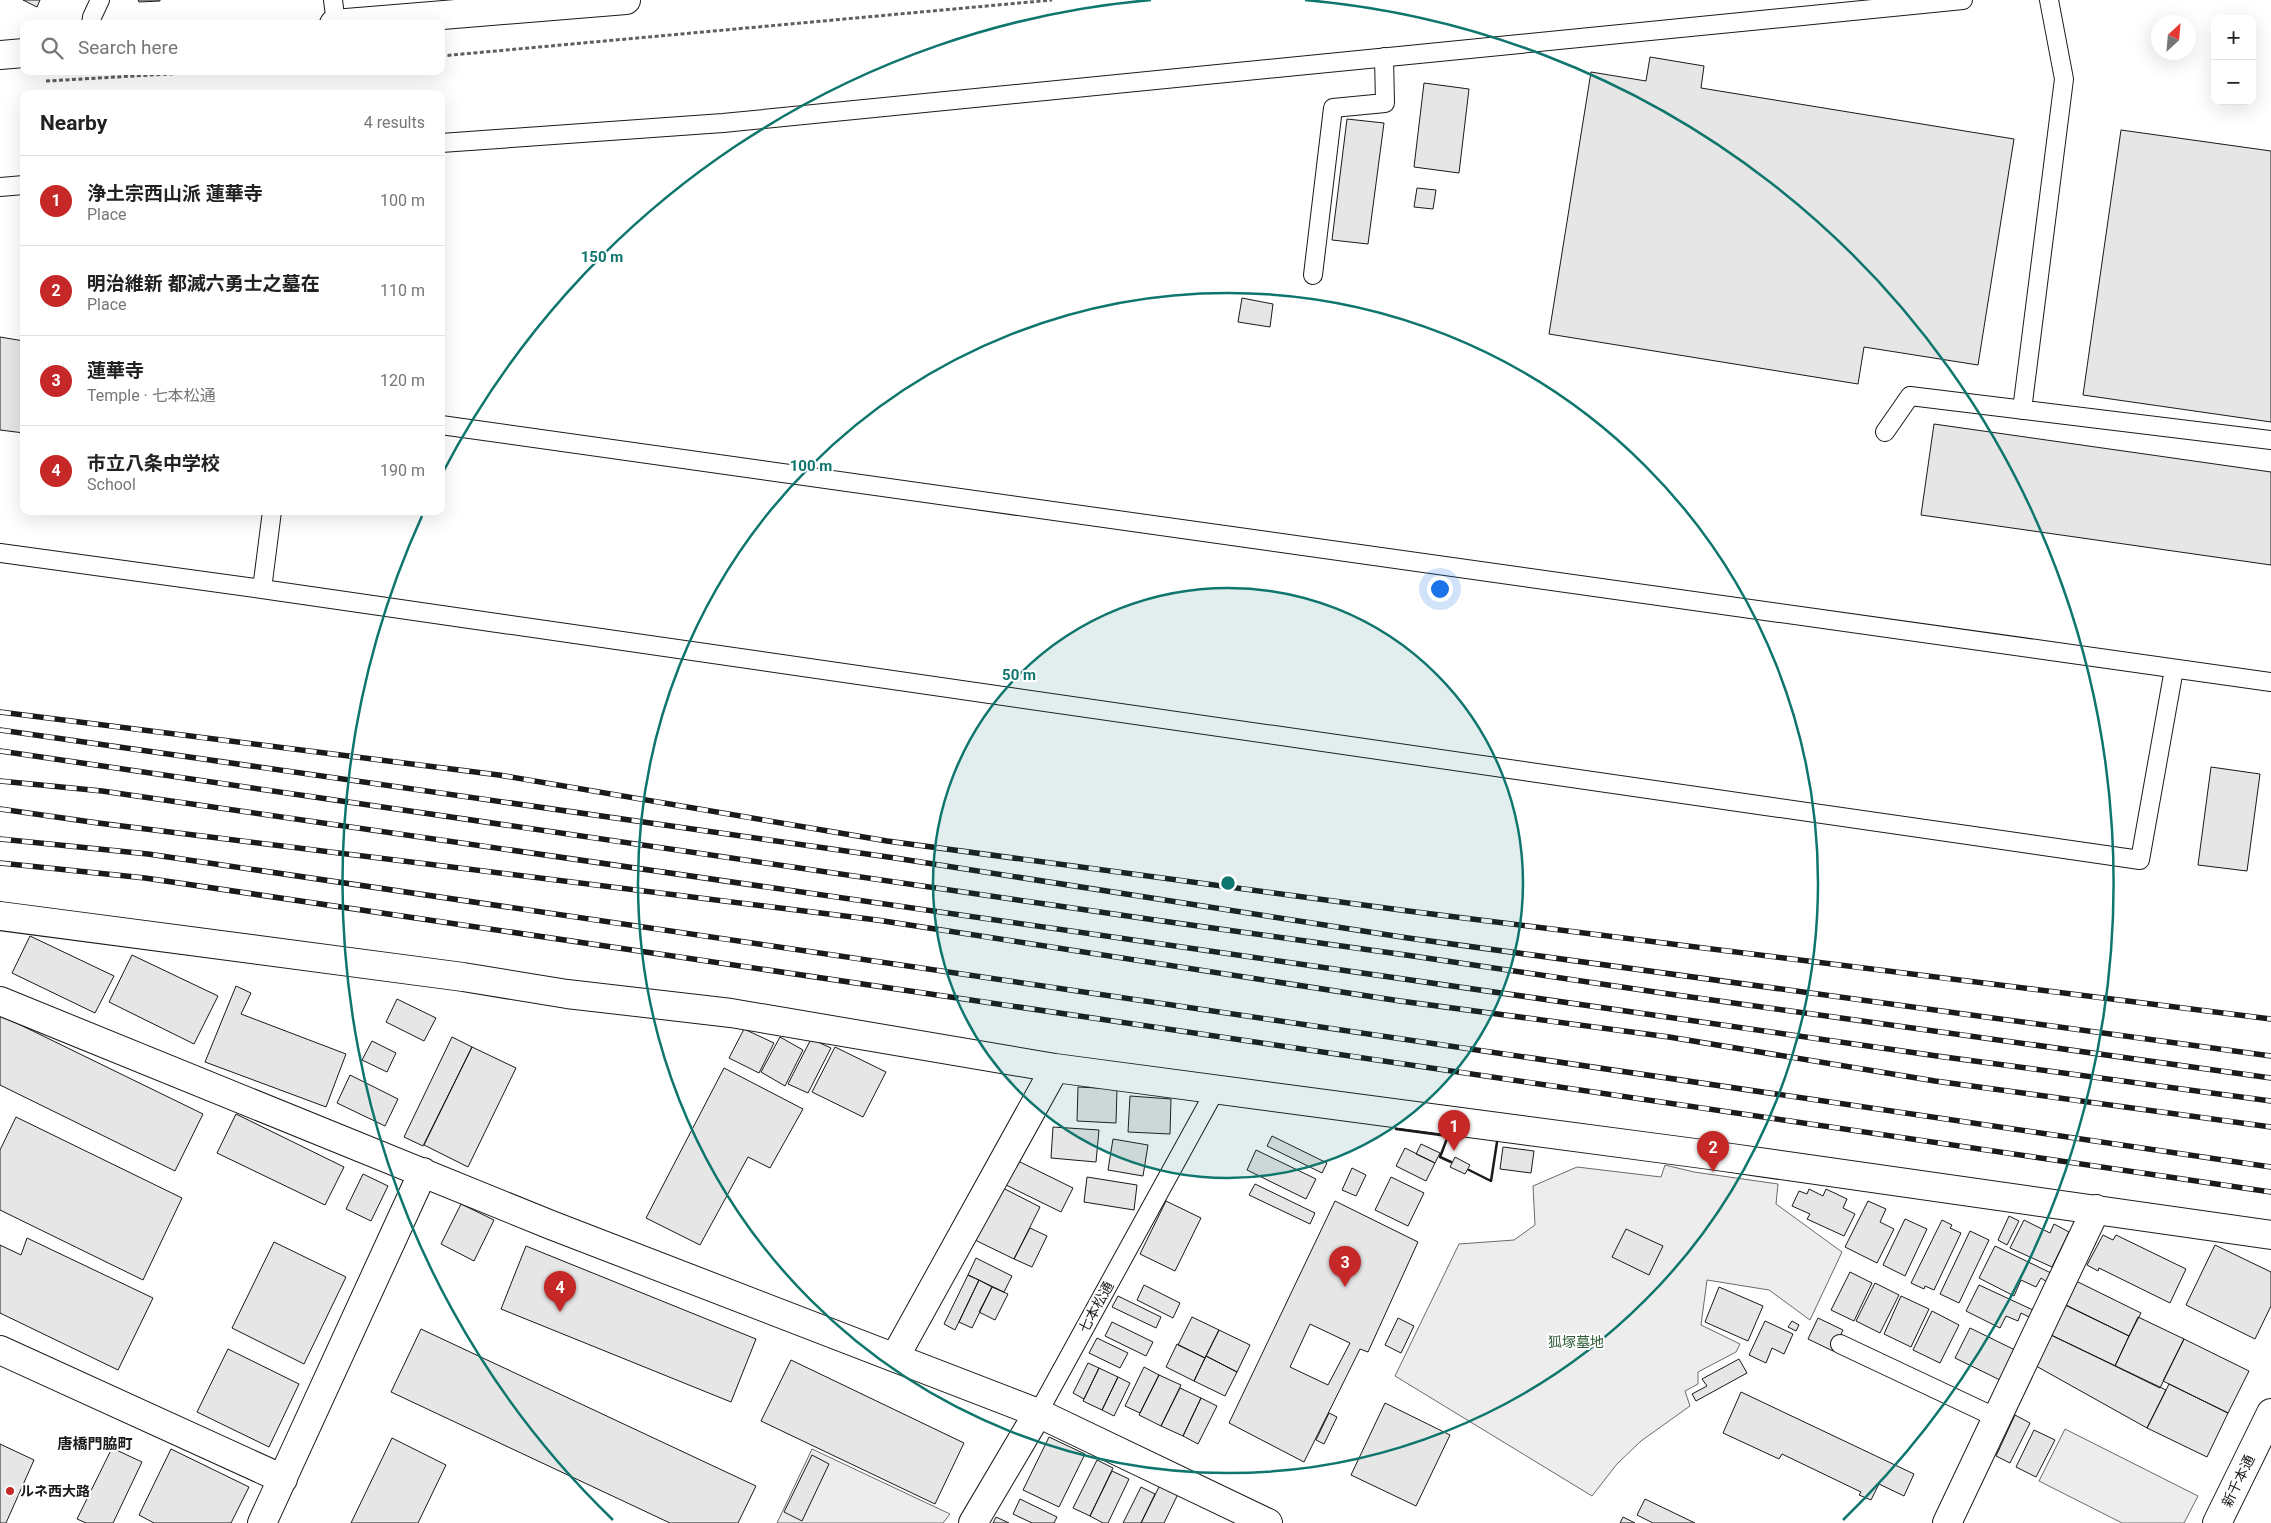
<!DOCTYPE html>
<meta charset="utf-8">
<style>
body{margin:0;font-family:Roboto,"Noto Sans JP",sans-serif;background:#f6f6f6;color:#222}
.controls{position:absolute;right:15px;top:15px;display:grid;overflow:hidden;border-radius:10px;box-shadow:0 5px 20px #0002}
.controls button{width:45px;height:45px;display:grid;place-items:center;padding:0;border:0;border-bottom:1px solid #e0e0e0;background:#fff;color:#222;font:25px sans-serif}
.compass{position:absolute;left:2151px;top:15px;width:45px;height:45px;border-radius:50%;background:#fff;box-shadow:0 5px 20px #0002;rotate:26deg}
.you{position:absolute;left:1439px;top:588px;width:18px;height:18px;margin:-12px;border:4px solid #fff;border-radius:50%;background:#1a73e8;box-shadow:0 0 0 8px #1a73e833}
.badge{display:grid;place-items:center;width:32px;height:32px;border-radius:50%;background:#c62828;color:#fff;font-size:16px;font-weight:700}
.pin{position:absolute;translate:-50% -41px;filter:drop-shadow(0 1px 2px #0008)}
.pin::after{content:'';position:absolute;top:26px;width:18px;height:15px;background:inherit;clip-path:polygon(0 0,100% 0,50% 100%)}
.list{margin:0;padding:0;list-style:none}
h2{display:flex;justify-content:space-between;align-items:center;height:65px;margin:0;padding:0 20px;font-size:21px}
h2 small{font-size:16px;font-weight:400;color:#767676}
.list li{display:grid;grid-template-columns:32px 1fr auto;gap:15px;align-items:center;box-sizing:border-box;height:90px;padding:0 20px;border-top:1px solid #e0e0e0}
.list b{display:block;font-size:19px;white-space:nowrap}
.list p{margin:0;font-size:16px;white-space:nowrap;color:#767676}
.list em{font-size:16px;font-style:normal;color:#767676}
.icon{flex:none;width:28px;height:28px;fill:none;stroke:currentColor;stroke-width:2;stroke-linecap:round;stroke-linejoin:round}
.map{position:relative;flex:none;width:2271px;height:1523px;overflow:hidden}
.search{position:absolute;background:#fff;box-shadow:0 5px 20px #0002;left:20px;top:20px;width:425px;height:55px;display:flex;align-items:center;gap:12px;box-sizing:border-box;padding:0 18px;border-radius:10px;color:#767676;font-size:19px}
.panel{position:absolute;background:#fff;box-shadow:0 5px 20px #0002;left:20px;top:90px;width:425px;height:425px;border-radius:10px}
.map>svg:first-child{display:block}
</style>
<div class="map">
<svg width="2271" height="1523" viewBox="0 0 2271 1523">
<rect width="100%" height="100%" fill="#fff"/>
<!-- built -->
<path fill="#ededed" stroke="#6a6a6a" d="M1665,1165l29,7 84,12 -2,20 66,48 -32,68 -41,-30 -62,-10 -6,45 39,19 -4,8 -38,20v12l-13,7 5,15 -49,35 -24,23 -25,32 -197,-120 64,-132 55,-4 21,-15 -2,-39 44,-19 84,10z
M2065,1429l133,67 -14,27h-62l-83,-42z
M812,1449l138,65 -7,9h-166z"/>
<!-- building -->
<path fill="#e6e6e6" stroke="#1a1a1a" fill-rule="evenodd" d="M23,0h17l-3,7z
M138,0h22v1l-21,1z
M1650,57l54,9 -3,22 313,51 -36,226 -114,-18 -6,37 -309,-50 42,-262 55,9z
M1424,83l45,6 -10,84 -45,-6z
M1347,119l37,4 -16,121 -36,-4z
M2121,130l150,21v271l-188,-27z
M1417,188l19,2 -3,19 -19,-2z
M1242,298l31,6 -3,23 -32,-5z
M0,337l24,4v92l-24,-3z
M1934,424l337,48v93l-350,-50z
M2211,767l49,7 -13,97 -49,-6z
M30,936l84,40 -19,37 -83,-40z
M132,955l86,41 -24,48 -85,-42z
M236,986l15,7 -10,21 105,40 -20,53 -121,-45z
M397,999l39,19 -12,23 -38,-19z
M0,1015l203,99 -28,57 -175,-86z
M744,1029l30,14 -15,30 -30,-15z
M452,1037l20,10 -49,99 -19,-9z
M780,1037l23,13 -18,36 -24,-14z
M811,1039l20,9 -23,45 -20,-9z
M372,1041l24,12 -9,19 -25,-12z
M472,1047l44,21 -48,99 -44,-22z
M835,1047l51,25 -23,45 -51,-25z
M724,1068l79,41 -33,59 -22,-11 -48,88 -54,-27z
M350,1075l48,24 -13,27 -48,-23z
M1078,1087l39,2 -1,34 -39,-2z
M1130,1096l41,3 -1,35 -42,-2z
M236,1114l108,53 -19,38 -108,-52z
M16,1117l166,81 -39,82 -143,-70v-60z
M1053,1127l46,3 -3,32 -45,-4z
M1272,1136l55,27 -5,10 -55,-27z
M1113,1139l35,6 -5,31 -35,-6z
M1421,1144l19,9 -5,10 -19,-9z
M1503,1147l31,4 -3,22 -31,-4z
M1405,1148l30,15 -9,18 -30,-15z
M1256,1150l60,29 -10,20 -59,-29z
M1455,1157l15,8 -5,9 -15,-7z
M1016,1160l57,28 -12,24 -57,-28z
M1352,1168l14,7 -10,21 -14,-6z
M363,1174l25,12 -17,35 -25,-12z
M1087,1177l50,8 -3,25 -50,-8z
M1391,1177l33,16 -16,33 -33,-16z
M1255,1184l60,29 -5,11 -61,-29z
M1001,1187l39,20 -26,52 -39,-19z
M1809,1189l14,7 3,-7 21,10 -4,9 12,6 -11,22 -37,-17 3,-5 -18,-8 7,-15 8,3z
M1166,1201l35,17 -26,53 -35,-17z
M1335,1201l83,41 -50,110 -8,-3 -56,113 -75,-39zM1310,1324l40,19 -22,42 -38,-18z
M1868,1201l18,8 -6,13 14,7 -17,34 -32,-16z
M461,1204l33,16 -20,41 -33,-17z
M2009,1216l10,5 -12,24 -9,-5z
M1905,1219l22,10 -22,47 -22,-11z
M1942,1220l10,5 -2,3 11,5 -27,57 -9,-4 -1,3 -13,-6z
M2024,1220l26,13 4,-9 15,8 -17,35 -42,-19z
M1030,1228l17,8 -15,31 -18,-8z
M1626,1229l37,17 -14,29 -37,-18z
M1970,1231l19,9 -30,63 -19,-9z
M2103,1235l10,5 3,-5 70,34 -16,34 -71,-35 -1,3 -11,-6z
M27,1238l126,60 -35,72 -118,-57v-68l21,10z
M274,1242l72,35 -42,87 -72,-36z
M2215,1245l56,27v34l-16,33 -69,-34z
M526,1246l230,93 -25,63 -230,-93z
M1995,1246l56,27 -4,9 -6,-4 -5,9 -15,-7 -7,16 -35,-18z
M976,1258l36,18 -8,16 -36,-17z
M1850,1272l22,11 -18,38 -23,-11z
M968,1275l11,5 -24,50 -11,-6z
M979,1280l13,7 -20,41 -13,-6z
M2074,1280l67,33 -12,23 -66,-32z
M1875,1283l24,12 -19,38 -24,-12z
M1144,1285l36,18 -7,15 -36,-18z
M1979,1285l54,25 -4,7 -8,-4 -3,8 -12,-5 -6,12 -34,-17z
M992,1287l16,7 -13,26 -16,-8z
M1719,1287l44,19 -15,35 -43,-19z
M1118,1296l43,21 -5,11 -44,-21z
M1901,1296l28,13 -18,38 -27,-13z
M2066,1305l63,31 -14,30 -64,-31z
M1932,1311l27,14 -19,38 -27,-13z
M1192,1317l27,13 -14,28 -27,-13z
M2138,1317l46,22 -24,49 -45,-22z
M1398,1318l16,8 -13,27 -16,-8z
M1818,1318l25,12 -10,21 -25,-12z
M1765,1321l28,13 -9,20 -12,-6 -6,15 -17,-8z
M1792,1321l7,4 -3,6 -8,-4z
M1112,1322l41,20 -7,14 -41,-20z
M1970,1328l45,22 -15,30 -45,-22z
M421,1329l335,157 -18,37h-68l-279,-131z
M1219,1330l31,15 -13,27 -31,-16z
M2051,1335l115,55 -19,38 -111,-62z
M1097,1338l31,15 -8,15 -31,-15z
M2184,1339l65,32 -21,42 -65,-32z
M1177,1344l28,14 -11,23 -28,-14z
M228,1349l71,35 -30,63 -72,-35z
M1206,1356l31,16 -12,24 -31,-15z
M1739,1359l8,14 -51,28 -4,-7 15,-8 -5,-7z
M791,1360l173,83 -29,61 -174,-83z
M1088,1363l11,5 -15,31 -11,-6z
M1144,1367l15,8 -19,38 -15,-7z
M1099,1368l19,9 -16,33 -19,-9z
M1159,1375l22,10 -20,41 -22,-11z
M1118,1377l12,6 -16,33 -12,-6z
M2169,1384l59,29 -21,44 -60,-29z
M1180,1388l21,10 -18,38 -22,-10z
M1741,1392l173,82 -10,22 -25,-12 -8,16 -12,-5 2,-3 -79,-38 -3,5 -56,-26z
M1201,1398l16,8 -19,38 -15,-8z
M1385,1403l65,32 -34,71 -65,-31z
M1329,1413l8,4 -13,27 -8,-4z
M2015,1415l15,8 -20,40 -14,-7z
M2034,1430l21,10 -19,37 -20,-10z
M1049,1437l36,17 -26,53 -36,-17z
M392,1438l54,27 -28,58h-67z
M0,1444l34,16 -28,63h-6z
M112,1448l30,14 -29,61h-27l-9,-4z
M171,1449l78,38 -18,36h-77l-15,-8z
M812,1455l17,9 -27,57 -18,-9z
M1097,1460l16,8 -23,48 -17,-8z
M1112,1471l17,8 -21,44h-5l-13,-7z
M1161,1483l18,9 -15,31h-23z
M1141,1487l14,7 -14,29h-18z
M1020,1499l37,18 -3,6h-22l-19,-9z
M1645,1499l50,24h-42l-16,-8z
M996,1517l13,6h-16z
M1623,1517l12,6h-15z"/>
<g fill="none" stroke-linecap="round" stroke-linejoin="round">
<!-- service casing -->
<g stroke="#1a1a1a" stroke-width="20">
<path id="service" d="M333,0l3,24
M91,24l1,-7 8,-17
M441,143l282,-20 1240,-123
M0,187l24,-2
M1313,275l20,-167 52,-5 -1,-46
M2022,410l42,-331 -15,-79
M441,425l1830,257
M1885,432l25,-36 361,44
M0,553l262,36 10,-78
M262,589l1878,271 34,-191
M1840,1344l157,74
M1038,1413l178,-324"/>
</g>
<!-- minor casing -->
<g stroke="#1a1a1a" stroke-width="30">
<path id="minor" d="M0,916l463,61 104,17 164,19 324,55 655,87 561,80
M0,1001l551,224 487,188 230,110
M0,1350l283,129
M895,1357l160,-289
M262,1523l161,-351
M973,1523l65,-110
M1947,1523l149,-314"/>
</g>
<!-- tertiary casing -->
<g stroke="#1a1a1a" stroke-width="30">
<path id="tertiary" d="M334,24l292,-24
M0,55l24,-2
M2217,1523l54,-110"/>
</g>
<!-- path -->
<path stroke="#5f5f5f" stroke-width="3" stroke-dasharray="4 2.5" stroke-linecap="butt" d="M441,56l611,-56
M46,81l176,-10"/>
<!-- service -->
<use href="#service" stroke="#fff" stroke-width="18"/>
<!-- minor -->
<use href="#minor" stroke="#fff" stroke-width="28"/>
<!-- tertiary -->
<use href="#tertiary" stroke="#fff" stroke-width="28"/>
<!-- rail casing -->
<g stroke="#1a1a1a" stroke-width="5.5">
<path id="rail" d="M0,712l499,63 388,66 521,70 863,108
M0,730l895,128 513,80 863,118
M0,751l1155,169 251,35 263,39 602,84
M0,781l102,10 1835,265 334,45
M0,809l98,14 779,97 523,81 269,36 266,44 336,46
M0,839l148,15 2123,313
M0,863l145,15 2126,314"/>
</g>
<!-- rail -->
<use href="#rail" stroke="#fff" stroke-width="4" stroke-dasharray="11" stroke-linecap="butt"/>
<!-- wall -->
<path stroke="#1a1a1a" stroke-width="2.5" d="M1396,1129l52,7 -8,21 11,5
M1469,1170l22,11 6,-39"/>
</g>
<!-- distance rings -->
<circle cx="1228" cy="883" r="295" fill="#0f766e" fill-opacity=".12"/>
<g fill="none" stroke="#0f766e" stroke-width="2.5">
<circle cx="1228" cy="883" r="295"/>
<circle cx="1228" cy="883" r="590"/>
<path d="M613 1520A886 886 0 0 1 422 516M442 474A886 886 0 0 1 1151 0M1305 0A886 886 0 0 1 1843 1520"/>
</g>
<!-- markers -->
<circle fill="#c62828" stroke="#fff" stroke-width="2" cx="10" cy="1491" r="5"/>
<g text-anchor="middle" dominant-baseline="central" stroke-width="4" stroke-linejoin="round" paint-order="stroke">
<!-- street labels -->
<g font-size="14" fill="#1a1a1a" stroke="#fff">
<text transform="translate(1096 1307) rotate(-61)">七本松通</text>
<text transform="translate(2238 1481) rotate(-64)">新千本通</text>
</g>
<!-- park labels -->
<g font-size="14" fill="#2b5a34" stroke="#fff">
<text x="1576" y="1342">狐塚墓地</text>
</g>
<!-- poi labels -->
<g font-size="14" font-weight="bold" fill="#1a1a1a" stroke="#fff" text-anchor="start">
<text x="20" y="1491">ルネ西大路</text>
</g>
<!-- neighbourhood labels -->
<g font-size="15" font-weight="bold" fill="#1a1a1a" stroke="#fff">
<text x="95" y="1444">唐橋門脇町</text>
</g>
</g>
<circle cx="1228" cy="883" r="8" fill="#0f766e" stroke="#fff" stroke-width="2.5"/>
<g font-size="15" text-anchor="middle" font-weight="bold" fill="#0f766e" stroke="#fff" stroke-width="4" stroke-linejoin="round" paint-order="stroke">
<text x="602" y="262">150 m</text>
<text x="811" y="471">100 m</text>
<text x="1019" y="680">50 m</text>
</g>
</svg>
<div class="controls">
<button>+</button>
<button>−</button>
</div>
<svg class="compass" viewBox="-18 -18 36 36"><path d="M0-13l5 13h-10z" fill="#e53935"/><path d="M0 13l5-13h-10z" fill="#767676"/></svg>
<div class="you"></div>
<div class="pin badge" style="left:1454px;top:1151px">1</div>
<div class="pin badge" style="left:1713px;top:1172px">2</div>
<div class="pin badge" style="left:1345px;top:1287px">3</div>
<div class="pin badge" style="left:560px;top:1312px">4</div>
<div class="search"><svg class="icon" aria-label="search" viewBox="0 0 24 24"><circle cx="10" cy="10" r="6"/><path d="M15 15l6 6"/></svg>Search here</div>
<section class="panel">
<h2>Nearby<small>4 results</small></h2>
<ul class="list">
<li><span class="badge">1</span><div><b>浄土宗西山派 蓮華寺</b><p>Place</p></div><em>100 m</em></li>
<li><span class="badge">2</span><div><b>明治維新 都滅六勇士之墓在</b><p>Place</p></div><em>110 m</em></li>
<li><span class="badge">3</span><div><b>蓮華寺</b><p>Temple · 七本松通</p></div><em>120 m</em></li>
<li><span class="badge">4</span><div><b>市立八条中学校</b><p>School</p></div><em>190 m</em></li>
</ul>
</section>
</div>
